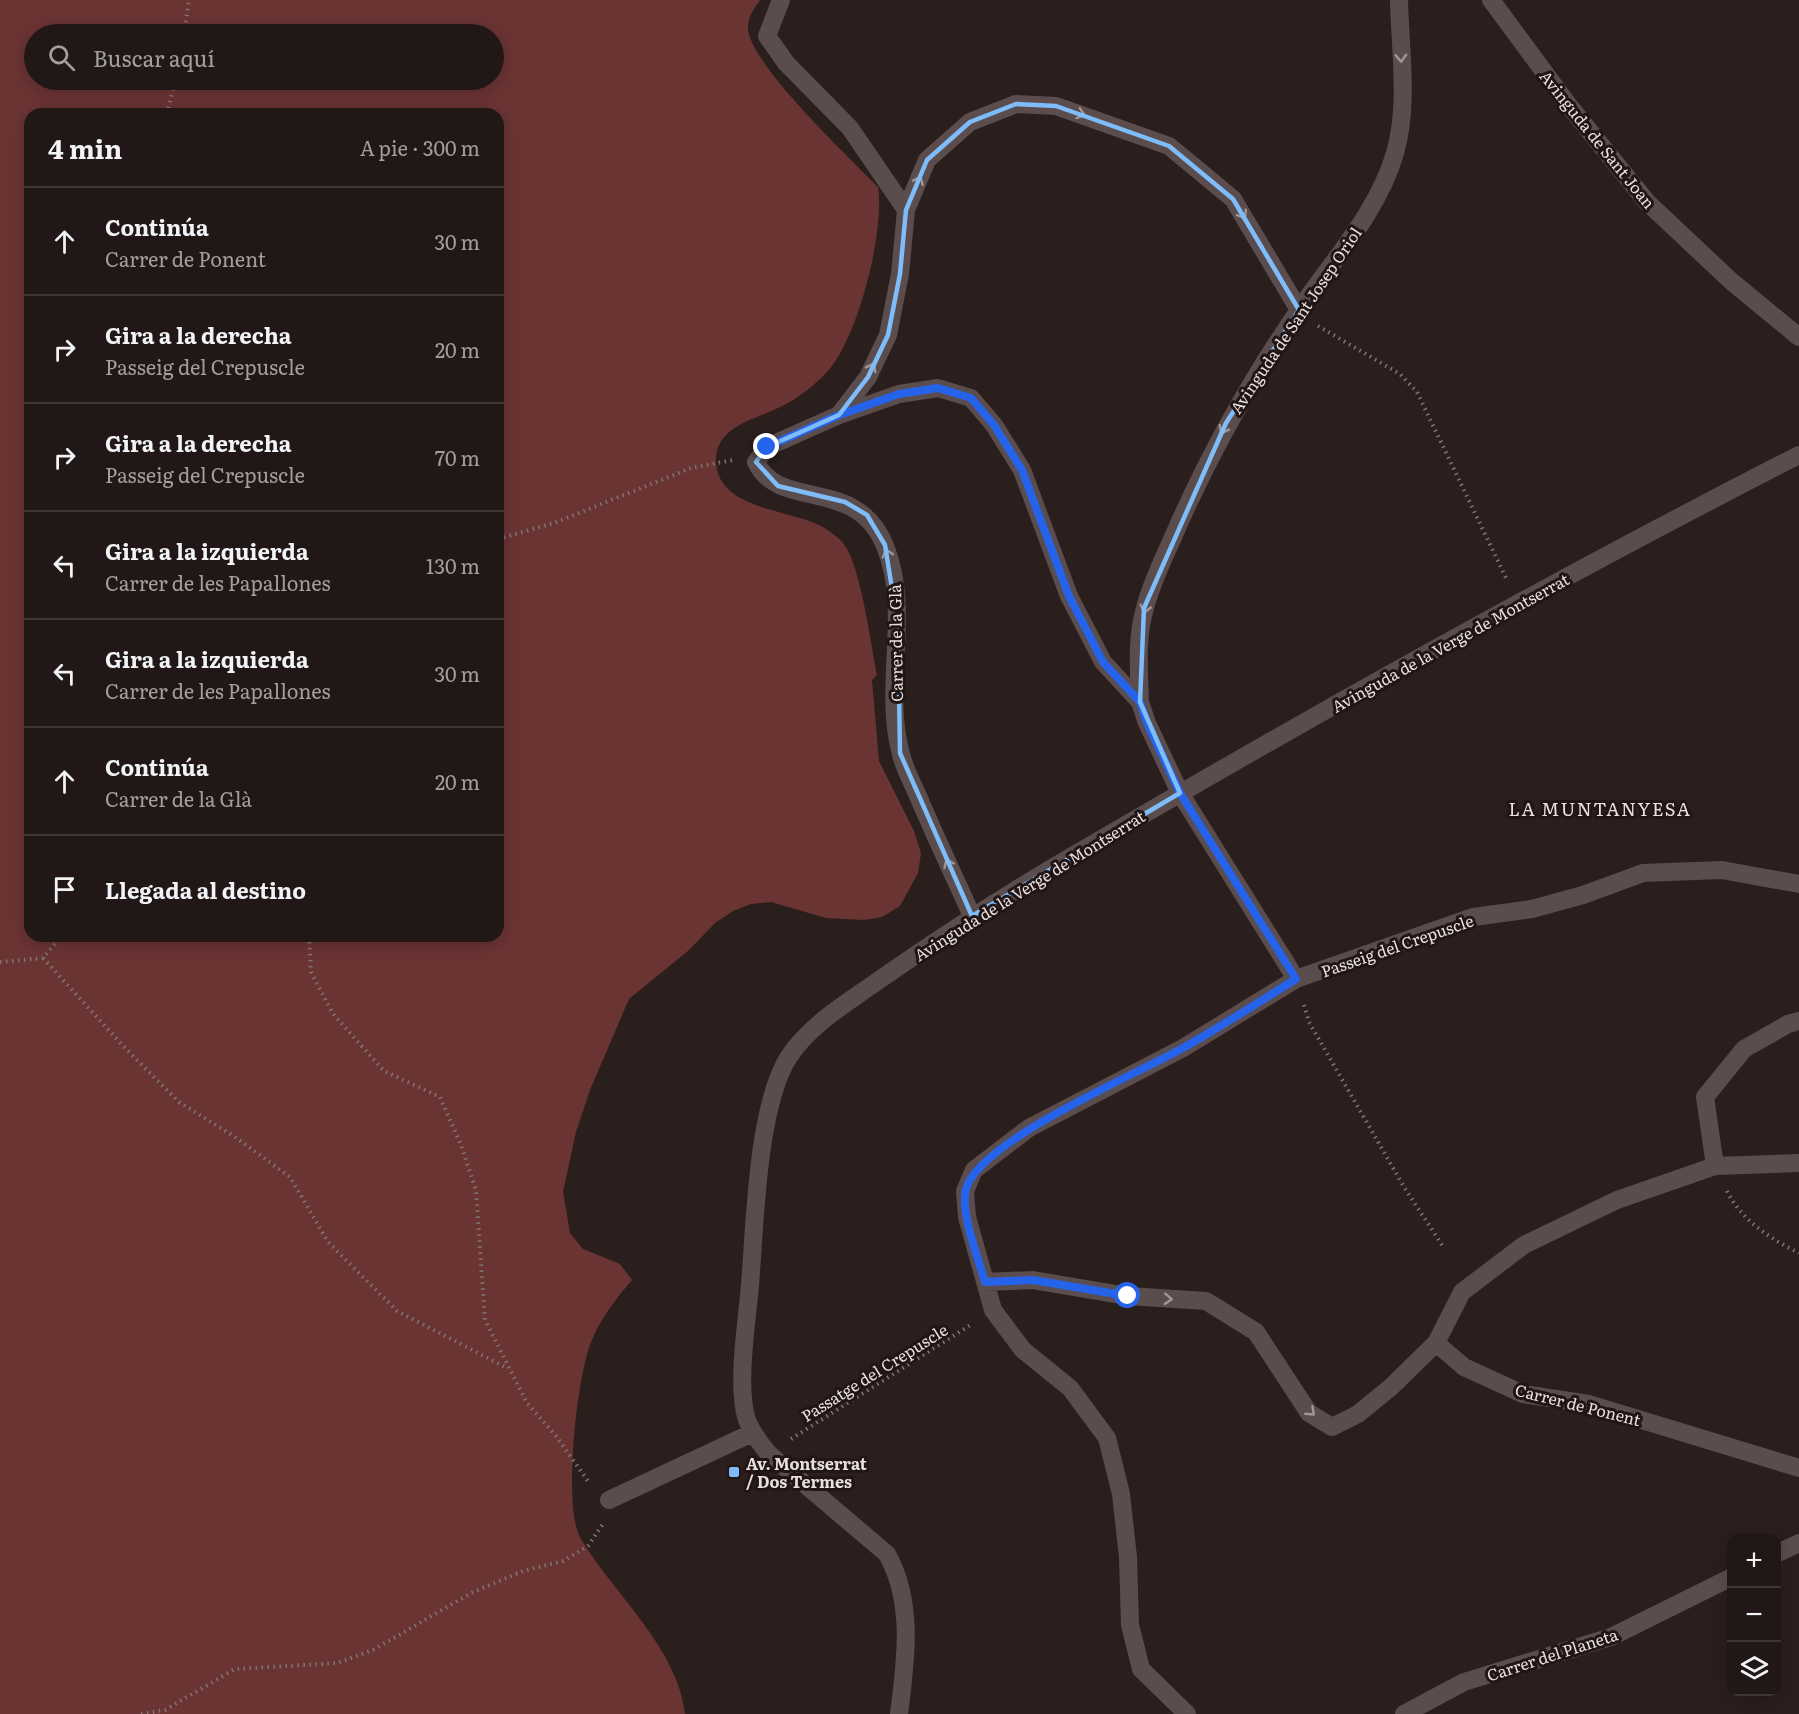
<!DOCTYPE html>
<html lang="es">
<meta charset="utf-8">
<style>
body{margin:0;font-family:Literata,serif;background:#2d2423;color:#f1f3f6}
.controls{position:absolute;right:18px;bottom:18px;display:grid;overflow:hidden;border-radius:12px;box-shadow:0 3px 15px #0003}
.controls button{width:54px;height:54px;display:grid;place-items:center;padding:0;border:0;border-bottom:2px solid #3d3635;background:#201716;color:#f1f3f6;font:30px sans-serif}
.stop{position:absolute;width:18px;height:18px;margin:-14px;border:4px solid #2563eb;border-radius:50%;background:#fff}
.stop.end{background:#2563eb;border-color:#fff;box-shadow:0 2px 6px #0008}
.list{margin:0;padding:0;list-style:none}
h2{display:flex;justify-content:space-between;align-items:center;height:78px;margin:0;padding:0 24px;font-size:26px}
h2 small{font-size:20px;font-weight:400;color:#a29fa1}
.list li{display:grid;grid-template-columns:39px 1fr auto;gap:18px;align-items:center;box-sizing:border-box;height:108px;padding:0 24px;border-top:2px solid #3d3635}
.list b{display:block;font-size:22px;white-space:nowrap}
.list p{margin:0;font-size:20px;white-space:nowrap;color:#a29fa1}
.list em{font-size:20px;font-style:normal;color:#a29fa1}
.icon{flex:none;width:33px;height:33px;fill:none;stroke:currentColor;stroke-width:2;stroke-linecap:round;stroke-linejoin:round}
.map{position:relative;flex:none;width:1799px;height:1714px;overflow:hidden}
.search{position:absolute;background:#201716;box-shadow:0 3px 15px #0003;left:24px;top:24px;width:480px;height:66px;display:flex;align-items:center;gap:15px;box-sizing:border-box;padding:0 21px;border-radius:33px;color:#a29fa1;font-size:22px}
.panel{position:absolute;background:#201716;box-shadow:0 3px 15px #0003;left:24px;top:108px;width:480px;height:834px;border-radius:18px}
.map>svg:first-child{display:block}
</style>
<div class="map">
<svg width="1799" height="1714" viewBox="0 0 1799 1714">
<rect width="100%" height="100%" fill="#2b1f1e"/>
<!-- forest -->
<path fill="#6a3433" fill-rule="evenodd" d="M0,0h760c-6,8 -13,19 -12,29 2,35 103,130 130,158 7,44 -20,152 -51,185 -13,14 -30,27 -47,35 -25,13 -65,19 -64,55 2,50 81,47 110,67 6,4 13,9 17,14 18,22 28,102 34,132l-5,5 7,81 35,70 7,22 -3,20 -18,33 -18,11 -18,3 -38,-2 -55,-16 -20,2 -18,7 -18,12 -26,27 -60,49 -39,91 -14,42 -13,60 7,41 13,16 37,15 12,16c-17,20 -33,40 -42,65 -13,34 -28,164 -9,194 32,54 97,109 104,175h-685zM34,34h460v46h-460zM30,114h468v822h-468z"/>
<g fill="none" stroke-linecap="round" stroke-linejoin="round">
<!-- path -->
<path stroke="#807574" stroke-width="4" stroke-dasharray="1.5 4.5" stroke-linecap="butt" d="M184,34l5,-34
M167,114l8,-34
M1318,326l82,48 17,18 90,188
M498,539l56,-16 137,-55 42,-8
M309,936l2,36 22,42 51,57 56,26 21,48 15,45 9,130 42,83 29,33 34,48
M43,958l82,90 54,54 56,35 55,40 38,65 69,69 110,57
M0,962l43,-4 19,-22
M1304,1005l5,17 95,165 40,61
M1727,1191c14,29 44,48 72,62
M791,1439l181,-115
M141,1714l24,-4 70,-41 103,-6 37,-14 96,-56 52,-22 40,-10 25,-15 15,-22"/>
<!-- minor -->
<path stroke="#5b4d4d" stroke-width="18" d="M781,0l-14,36 19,27 64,65 56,82
M1491,0l79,107 77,95 84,79 68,56
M839,415l29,-38 20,-42 12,-61 6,-64 21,-50 43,-38 46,-18 40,2 113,40 64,53 66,111
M1140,702c-1,-31 -4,-64 5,-94 7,-28 21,-54 32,-80 35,-79 77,-154 127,-225 32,-46 75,-94 91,-150 14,-48 5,-104 4,-153
M972,916c-18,-40 -37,-80 -54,-120 -6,-14 -14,-28 -17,-42 -19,-68 11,-142 -16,-208 -28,-71 -106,-34 -129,-84l11,-15 72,-32 60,-21 39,-6 33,10 23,27 28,45 47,126 34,66 37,40 7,21 33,70 116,186
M1715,1166l-10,-69 39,-48 44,-25 11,-3
M985,1282l48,-2 95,16 78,5 50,31 53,81 23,14 26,-13 33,-27 45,-44 26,-51 62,-47 93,-45 98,-34 84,-3
M1436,1343l28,24 59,27 66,10 210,64
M609,1500l143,-67
M1776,1554l23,-11
M899,1714c7,-54 15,-112 -12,-160l-119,-101c-9,-11 -16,-20 -21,-33 -11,-34 0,-98 3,-135 5,-61 7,-176 38,-227 20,-31 54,-52 84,-73 59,-41 118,-80 180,-117 245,-144 494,-284 747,-413
M1187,1714l-46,-45 -11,-44 -2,-68 -7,-63 -14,-56 -37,-50 -47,-38 -30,-40 -26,-93 -2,-26 9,-21 55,-42 154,-80 113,-69 177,-62 59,-8 51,-14 60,-22 79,-3 77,14
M1404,1714l60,-32 147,-45 121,-60"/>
</g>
<!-- one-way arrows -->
<defs><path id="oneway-chevron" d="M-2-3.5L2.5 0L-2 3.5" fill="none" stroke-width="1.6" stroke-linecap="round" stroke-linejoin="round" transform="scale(1.5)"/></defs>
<g stroke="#a29696">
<use href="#oneway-chevron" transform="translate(1401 58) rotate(88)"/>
<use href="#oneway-chevron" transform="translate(1081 114) rotate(18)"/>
<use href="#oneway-chevron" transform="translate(919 180) rotate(-67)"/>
<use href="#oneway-chevron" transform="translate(1243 215) rotate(58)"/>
<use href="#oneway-chevron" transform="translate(872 367) rotate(-64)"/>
<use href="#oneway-chevron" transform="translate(1223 430) rotate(117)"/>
<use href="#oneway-chevron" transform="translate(887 553) rotate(-107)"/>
<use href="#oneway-chevron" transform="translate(1145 609) rotate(105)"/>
<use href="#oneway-chevron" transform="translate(948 863) rotate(-115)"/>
<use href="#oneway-chevron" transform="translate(1168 1299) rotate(3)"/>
<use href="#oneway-chevron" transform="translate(1311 1412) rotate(43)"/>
</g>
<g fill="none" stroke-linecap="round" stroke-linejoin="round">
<!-- route -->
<path stroke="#2563eb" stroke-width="8" d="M767,447l72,-32 60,-21 39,-6 33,10 23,27 28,45 47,126 34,66 37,40 7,21 33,70 116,186c-37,23 -74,47 -113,69 -46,26 -204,93 -217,141 -6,23 12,69 19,93l48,-2 95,16"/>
</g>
<!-- marked area -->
<path fill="none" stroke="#7ebdf9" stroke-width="4.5" stroke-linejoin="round" d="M1016,104l40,2 113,40 64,53 66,111 -73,113 -82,185 -4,94 40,91 -208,123 -72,-163 -2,-127 -13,-81 -18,-30 -22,-13 -67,-16 -22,-24 11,-15 72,-32 29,-38 20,-42 12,-61 6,-64 21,-50 43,-38z"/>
<!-- markers -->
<rect fill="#7ebdf9" stroke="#211615" stroke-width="2" x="728" y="1466" width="12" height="12" rx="3"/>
<g text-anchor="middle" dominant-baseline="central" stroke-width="6" stroke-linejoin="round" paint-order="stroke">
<!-- street labels -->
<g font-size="16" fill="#e8dfdf" stroke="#211615">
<text transform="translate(1598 139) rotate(51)">Avinguda de Sant Joan</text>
<text transform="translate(1295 320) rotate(-56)">Avinguda de Sant Josep Oriol</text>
<text transform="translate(1450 642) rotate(-29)">Avinguda de la Verge de Montserrat</text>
<text transform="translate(895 643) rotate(-91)">Carrer de la Glà</text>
<text transform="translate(1029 885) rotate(-32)">Avinguda de la Verge de Montserrat</text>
<text transform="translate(1397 945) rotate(-19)">Passeig del Crepuscle</text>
<text transform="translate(874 1372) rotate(-32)">Passatge del Crepuscle</text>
<text transform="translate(1578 1404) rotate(14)">Carrer de Ponent</text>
<text transform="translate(1552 1654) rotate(-18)">Carrer del Planeta</text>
</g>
<!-- poi labels -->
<g font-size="16" font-weight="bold" fill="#e8dfdf" stroke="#211615" text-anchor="start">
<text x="746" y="1463">Av. Montserrat<tspan x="746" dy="18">/ Dos Termes</tspan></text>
</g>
<!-- neighbourhood labels -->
<g font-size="18" letter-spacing="1.5" fill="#e8dfdf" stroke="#211615">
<text x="1600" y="808">LA MUNTANYESA</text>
</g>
</g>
</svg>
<div class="controls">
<button>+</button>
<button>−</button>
<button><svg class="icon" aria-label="layers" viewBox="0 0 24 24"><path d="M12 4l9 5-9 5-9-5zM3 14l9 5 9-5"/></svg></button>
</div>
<div class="stop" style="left:1128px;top:1296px"></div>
<div class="stop end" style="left:767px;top:447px"></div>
<div class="search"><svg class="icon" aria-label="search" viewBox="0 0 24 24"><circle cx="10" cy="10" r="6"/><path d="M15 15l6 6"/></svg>Buscar aquí</div>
<section class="panel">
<h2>4 min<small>A pie · 300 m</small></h2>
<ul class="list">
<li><svg class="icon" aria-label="ahead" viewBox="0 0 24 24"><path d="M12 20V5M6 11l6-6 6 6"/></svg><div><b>Continúa</b><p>Carrer de Ponent</p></div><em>30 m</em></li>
<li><svg class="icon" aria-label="right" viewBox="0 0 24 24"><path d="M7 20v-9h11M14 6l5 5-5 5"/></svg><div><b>Gira a la derecha</b><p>Passeig del Crepuscle</p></div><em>20 m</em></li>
<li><svg class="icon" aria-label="right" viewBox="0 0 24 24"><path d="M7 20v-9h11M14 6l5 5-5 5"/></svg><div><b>Gira a la derecha</b><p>Passeig del Crepuscle</p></div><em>70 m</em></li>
<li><svg class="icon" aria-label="left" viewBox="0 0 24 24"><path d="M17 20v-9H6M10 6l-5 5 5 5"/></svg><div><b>Gira a la izquierda</b><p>Carrer de les Papallones</p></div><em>130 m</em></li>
<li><svg class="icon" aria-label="left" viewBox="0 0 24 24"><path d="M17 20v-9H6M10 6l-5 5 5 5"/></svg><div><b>Gira a la izquierda</b><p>Carrer de les Papallones</p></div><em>30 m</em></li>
<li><svg class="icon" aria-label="ahead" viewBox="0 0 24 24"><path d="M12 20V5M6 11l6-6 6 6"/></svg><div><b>Continúa</b><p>Carrer de la Glà</p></div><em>20 m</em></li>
<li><svg class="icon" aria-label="arrive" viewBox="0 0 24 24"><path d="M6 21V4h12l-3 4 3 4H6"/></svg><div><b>Llegada al destino</b></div></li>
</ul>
</section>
</div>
